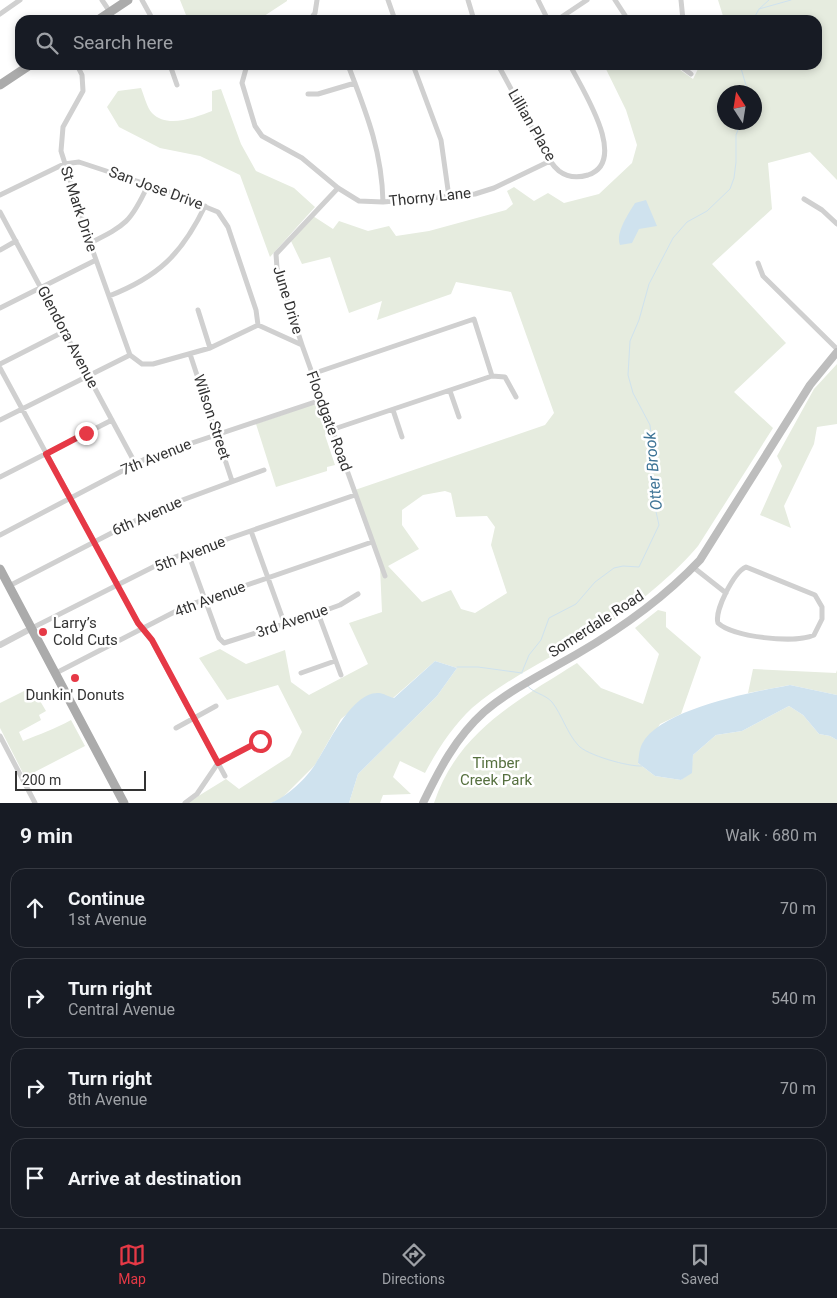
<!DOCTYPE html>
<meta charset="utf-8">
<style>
body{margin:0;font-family:Roboto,sans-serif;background:#242831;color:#f1f3f6}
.compass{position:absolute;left:717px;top:85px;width:45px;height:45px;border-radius:50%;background:#171b24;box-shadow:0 2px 8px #0003;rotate:348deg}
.scale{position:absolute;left:15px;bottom:12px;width:131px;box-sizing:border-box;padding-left:5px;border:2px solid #333;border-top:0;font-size:14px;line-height:18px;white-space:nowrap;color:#333;-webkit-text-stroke:4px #fff;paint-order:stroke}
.stop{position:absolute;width:15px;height:15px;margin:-11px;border:4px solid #e63946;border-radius:50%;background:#fff}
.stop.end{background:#e63946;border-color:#fff;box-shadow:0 1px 5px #0008}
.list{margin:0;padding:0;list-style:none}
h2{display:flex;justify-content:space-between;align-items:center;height:65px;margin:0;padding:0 20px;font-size:21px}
h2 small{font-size:16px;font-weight:400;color:#9ea1a6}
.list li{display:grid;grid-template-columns:32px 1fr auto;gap:15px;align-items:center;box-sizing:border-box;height:80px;margin:0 10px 10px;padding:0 10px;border:1px solid #363941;border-radius:15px}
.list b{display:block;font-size:19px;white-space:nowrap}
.list p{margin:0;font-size:16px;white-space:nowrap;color:#9ea1a6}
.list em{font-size:16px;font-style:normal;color:#9ea1a6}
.icon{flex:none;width:28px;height:28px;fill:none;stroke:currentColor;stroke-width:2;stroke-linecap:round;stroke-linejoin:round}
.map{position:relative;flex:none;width:837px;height:803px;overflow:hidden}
.search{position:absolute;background:#171b24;box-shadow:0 2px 8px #0003;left:15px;right:15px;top:15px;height:55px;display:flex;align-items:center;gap:12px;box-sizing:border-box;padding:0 18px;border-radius:15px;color:#9ea1a6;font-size:19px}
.sheet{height:425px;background:#171b24}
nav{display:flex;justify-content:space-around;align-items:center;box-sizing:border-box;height:70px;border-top:1px solid #363941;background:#171b24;font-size:14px;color:#9ea1a6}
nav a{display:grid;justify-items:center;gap:2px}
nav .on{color:#e63946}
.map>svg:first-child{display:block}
</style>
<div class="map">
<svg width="837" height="803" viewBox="0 0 837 803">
<rect width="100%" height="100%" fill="#fff"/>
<!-- green -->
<path fill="#e6ecdf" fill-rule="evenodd" d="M180,0h107v1l-29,19h-70z
M718,0h119v180l-27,-28 -42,11 4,46 -60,55 74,79 -52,49 39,36 -75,118c-21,25 -53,52 -80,71 -47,32 -102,54 -146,91 -19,18 -35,42 -47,65l-25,-12 -7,16 18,17 -28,1 -3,8h-31l9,-29 79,-78 20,-28 -22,-7 -42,37 -24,-2 -28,23 -26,46 -35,35 -10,3h-83l39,-24 13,10 51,-33 12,-24 -24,-47 -51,15 -28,-42 21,-9 26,15 39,-14 6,32 18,13 59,-31 -19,-41 33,-11 -2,-45 -28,-76 193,-66 9,-12 -43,-121 -55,-10 -5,12 -74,26 5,-19 -33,12 -19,-56 -28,7 -12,-25 23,-23 20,13 6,-8 29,10 21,-5 7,10 33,-5 77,-21 7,-6 -6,-13 7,-4 20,14 14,-8 16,10 35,-9 33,-31 5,-18 -11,-35 -22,-45h69l20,14 7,-14h117v-45h-96l2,-4zM724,92h30v30h-30zM445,491l6,2 5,24 31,-1 8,11 -4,18 16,48 -32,20 -14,-4 -10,-19 -29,12 -34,-36 31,-17 -17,-24v-15l21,-15z
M141,88c3,7 6,20 11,25 15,16 44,4 60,-2v-20l9,-2 20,55 15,27 38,17 21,19 -45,50 -30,-82 -40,-19 -40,-8 -41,-21 -12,-20 11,-16z
M837,364v60l-20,3 -3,17 -30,62 7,22 -31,-13 22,-49 -5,-10 37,-67z
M317,403l11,28 -3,4 10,30 -8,2v4l-51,16 -20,-63z
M658,610l8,2v15l35,30 -20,57 -21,10 -22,39 17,13 26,4 10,-8 2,-17 23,-20 26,-4 47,-25 14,9 16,19 11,2 7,4v63h-403c24,-72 83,-102 143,-140l24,25 42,16 16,-50 -24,-26z
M753,669l83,4 1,-3v25l-47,-10 -42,8z
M28,689h5l13,22 -7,4 2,5 -22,12 4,9c17,-7 32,-12 48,-21l14,26 -60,31 -25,-49v-25z"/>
<!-- water -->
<path fill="#cfe2ee" d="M646,200l11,26 -18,3 -7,14 -12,2c-5,-12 9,-32 15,-42z
M435,661l22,7 -20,28 -79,78 -9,29h-79c15,-4 38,-26 46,-40 12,-18 36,-72 63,-70 4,0 10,4 15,5z
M790,685l47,10v45l-7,-4 -11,-2 -16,-19 -14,-9 -47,25 -26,4 -23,20 -1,18 -11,7 -26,-4 -17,-13c1,-6 1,-13 4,-19 18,-35 111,-52 148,-59z"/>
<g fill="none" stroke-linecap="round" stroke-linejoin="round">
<!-- stream -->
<path stroke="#cfe2ee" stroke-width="1" d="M759,9l32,-9
M753,20l6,-11 10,-9
M740,65l8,27
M457,667h21l44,6
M522,672l7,-17 12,-15 8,-22 27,-14 19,-22 19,-14 9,-2 16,1 20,-42 -7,-31v-52l-2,-17 -17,-32 -5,-18 2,-34 9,-21 10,-36 24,-46 14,-16 20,-11 23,-22 4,-11 2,-16v-27l5,-13
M527,685c5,8 18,9 25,17 10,13 15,31 26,43 8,10 51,22 64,21"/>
<!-- minor -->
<path stroke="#d0d0d0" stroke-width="5" d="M102,0l8,12
M142,0l11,20
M388,0l7,20
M468,0l6,20
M538,0l10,20
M615,0l13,20
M681,0l2,20
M0,14l20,-14
M310,20l5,-7 2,-13
M557,20l30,-20
M77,65l5,10 1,16 -20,36 -2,24 29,92 40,112
M170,65l7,20
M247,65l-5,18 13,43 7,10 40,22 36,30 21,13 24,1 92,-8 19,-6 56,-27
M348,65c18,47 34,86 35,137
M413,65l28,75 8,57
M498,65c13,23 25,47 38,70 7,12 12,27 23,36 8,6 19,7 29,4 42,-14 -7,-87 -18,-110
M679,65l12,9
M308,94h10l37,-11
M0,195l64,-31 15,-2 85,28 54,22 10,15 28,83 2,15
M804,199l18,11 15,14
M0,212l135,251
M90,243c36,-18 41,-21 58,-58
M0,250l16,-9
M758,263l5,13 74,73
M109,296c49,-19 73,-42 96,-90
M0,308l96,-48
M198,310l12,38
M258,325l44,20 83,231
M302,345l-25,-77 -1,-14 62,-66
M190,354l42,127
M130,355l12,9h11l57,-16 48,-23
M0,364l65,-33
M0,368l138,255 14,18 73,135
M312,374l162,-55 18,57
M450,391l9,26
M393,410l9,27
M0,420l130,-65
M331,430l161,-54 13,1 11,20
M0,477l112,-57
M251,531l34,94
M0,535l147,-77 174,-58
M188,553l31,85 5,5 94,-30 22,-8 18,-11
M693,567l33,26
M746,567l69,28 7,12v12l-8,16c-20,9 -81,2 -96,-12 -4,-12 16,-51 28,-56z
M9,586l149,-77 106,-39
M318,613l23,62
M32,628l137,-69 186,-64
M56,673l130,-67 186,-64
M301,673l34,-12
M176,728l40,-22
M0,736l35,67
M185,803l12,-9 21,-31 42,-22"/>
<!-- tertiary -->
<path stroke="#d0d0d0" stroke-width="6" d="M0,645l32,-17"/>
<!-- secondary -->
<path stroke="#bdbdbd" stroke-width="8" d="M423,803c16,-33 33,-66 61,-91 27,-23 62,-40 93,-58 45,-26 87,-56 123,-94l110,-175 27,-33"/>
<!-- primary -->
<path stroke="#ababab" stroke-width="9" d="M98,20l30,-20
M0,85l30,-20
M0,569l124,234"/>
</g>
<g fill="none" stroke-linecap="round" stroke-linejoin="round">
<!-- route -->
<path stroke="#e63946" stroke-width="6" d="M86,433l-40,21 92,169 14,17 66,123 42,-22"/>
</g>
<!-- markers -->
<g fill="#e63946" stroke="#fff" stroke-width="2">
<circle cx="43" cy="632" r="5"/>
<circle cx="75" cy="678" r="5"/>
</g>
<g text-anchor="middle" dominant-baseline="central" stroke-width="5" stroke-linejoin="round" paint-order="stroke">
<!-- street labels -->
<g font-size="15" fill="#333" stroke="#fff">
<text transform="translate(532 125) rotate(60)">Lillian Place</text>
<text transform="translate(156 188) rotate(20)">San Jose Drive</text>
<text transform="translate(430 197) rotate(-6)">Thorny Lane</text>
<text transform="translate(79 209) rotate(72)">St Mark Drive</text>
<text transform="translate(288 300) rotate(73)">June Drive</text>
<text transform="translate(68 337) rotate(62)">Glendora Avenue</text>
<text transform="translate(212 417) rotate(72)">Wilson Street</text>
<text transform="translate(329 421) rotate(70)">Floodgate Road</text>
<text transform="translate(156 457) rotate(-22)">7th Avenue</text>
<text transform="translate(147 516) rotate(-24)">6th Avenue</text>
<text transform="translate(190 554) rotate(-21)">5th Avenue</text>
<text transform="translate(210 599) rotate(-21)">4th Avenue</text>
<text transform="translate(292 621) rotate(-19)">3rd Avenue</text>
<text transform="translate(596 624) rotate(-33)">Somerdale Road</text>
</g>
<!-- poi labels -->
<g font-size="15" fill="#333" stroke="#fff" text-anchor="start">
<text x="53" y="623">Larry’s<tspan x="53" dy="17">Cold Cuts</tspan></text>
<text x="75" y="695" text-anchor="middle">Dunkin' Donuts</text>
</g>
<!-- park labels -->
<g font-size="15" fill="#56703f" stroke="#fff">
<text x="496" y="763">Timber<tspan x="496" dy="17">Creek Park</tspan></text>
</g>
<!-- water labels -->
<g font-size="16" font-style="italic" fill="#3f7597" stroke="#fff">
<text transform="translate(653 471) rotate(-95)">Otter Brook</text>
</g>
</g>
</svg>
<svg class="compass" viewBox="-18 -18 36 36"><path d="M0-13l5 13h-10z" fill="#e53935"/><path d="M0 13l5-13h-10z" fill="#9ea1a6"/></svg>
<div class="scale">200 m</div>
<div class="stop" style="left:260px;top:741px"></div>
<div class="stop end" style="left:86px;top:433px"></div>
<div class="search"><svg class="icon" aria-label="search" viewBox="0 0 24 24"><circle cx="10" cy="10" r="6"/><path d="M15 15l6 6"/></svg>Search here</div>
</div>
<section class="sheet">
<h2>9 min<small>Walk · 680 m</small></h2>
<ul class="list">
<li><svg class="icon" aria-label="ahead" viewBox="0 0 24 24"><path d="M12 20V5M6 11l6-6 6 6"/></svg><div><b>Continue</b><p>1st Avenue</p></div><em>70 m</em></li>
<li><svg class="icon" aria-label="right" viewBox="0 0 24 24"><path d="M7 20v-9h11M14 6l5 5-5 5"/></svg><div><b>Turn right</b><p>Central Avenue</p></div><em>540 m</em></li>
<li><svg class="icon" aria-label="right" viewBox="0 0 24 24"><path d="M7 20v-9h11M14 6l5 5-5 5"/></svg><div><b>Turn right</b><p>8th Avenue</p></div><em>70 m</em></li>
<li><svg class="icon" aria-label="arrive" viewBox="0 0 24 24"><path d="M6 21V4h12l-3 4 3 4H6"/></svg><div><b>Arrive at destination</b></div></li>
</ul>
</section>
<nav>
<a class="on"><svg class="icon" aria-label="map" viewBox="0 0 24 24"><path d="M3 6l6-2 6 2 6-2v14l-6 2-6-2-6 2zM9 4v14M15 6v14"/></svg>Map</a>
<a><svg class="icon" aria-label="directions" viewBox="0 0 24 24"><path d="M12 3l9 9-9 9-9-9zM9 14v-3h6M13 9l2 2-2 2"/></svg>Directions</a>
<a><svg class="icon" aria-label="saved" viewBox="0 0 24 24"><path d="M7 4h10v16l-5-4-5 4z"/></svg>Saved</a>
</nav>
